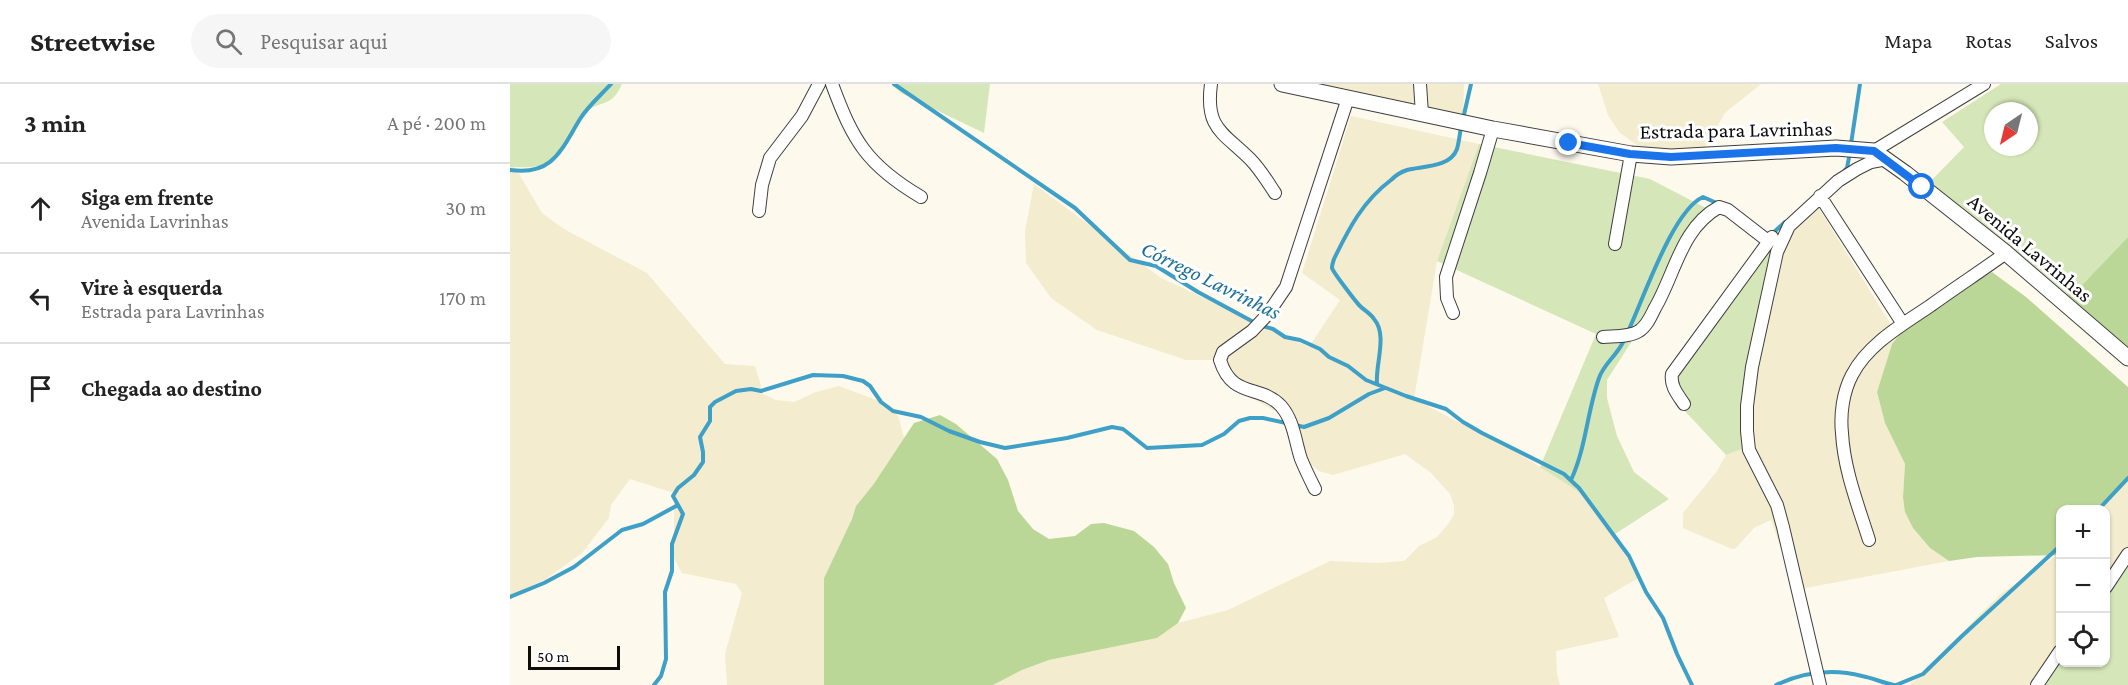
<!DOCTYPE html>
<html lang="pt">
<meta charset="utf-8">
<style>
body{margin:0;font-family:"Crimson Pro",serif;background:#f6f6f6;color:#222}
.controls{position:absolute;right:18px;bottom:18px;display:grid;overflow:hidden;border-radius:12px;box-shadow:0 2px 4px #0004}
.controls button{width:54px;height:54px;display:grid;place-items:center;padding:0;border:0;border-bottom:2px solid #e0e0e0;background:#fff;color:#222;font:30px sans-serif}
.compass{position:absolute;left:1474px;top:18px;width:54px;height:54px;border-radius:50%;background:#fff;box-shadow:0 2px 4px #0004;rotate:215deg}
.scale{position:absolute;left:18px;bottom:15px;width:92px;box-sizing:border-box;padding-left:6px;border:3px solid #0c0c0c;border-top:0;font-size:16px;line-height:21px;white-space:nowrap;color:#0c0c0c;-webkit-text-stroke:4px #fff;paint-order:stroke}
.stop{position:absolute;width:18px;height:18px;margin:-14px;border:4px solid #1a73e8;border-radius:50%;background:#fff}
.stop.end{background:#1a73e8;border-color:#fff;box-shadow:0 2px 6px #0008}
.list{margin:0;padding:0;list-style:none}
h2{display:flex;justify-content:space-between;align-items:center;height:78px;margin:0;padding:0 24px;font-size:26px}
h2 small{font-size:20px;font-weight:400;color:#767676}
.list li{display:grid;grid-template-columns:39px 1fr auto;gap:18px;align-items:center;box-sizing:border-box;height:90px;padding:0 24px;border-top:2px solid #e0e0e0}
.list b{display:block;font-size:22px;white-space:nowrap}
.list p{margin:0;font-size:20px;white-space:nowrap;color:#767676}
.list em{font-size:20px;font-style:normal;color:#767676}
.icon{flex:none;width:33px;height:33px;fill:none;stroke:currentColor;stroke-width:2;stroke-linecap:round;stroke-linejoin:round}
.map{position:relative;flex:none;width:1618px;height:601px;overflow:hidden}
header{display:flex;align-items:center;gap:36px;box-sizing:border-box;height:84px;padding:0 30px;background:#fff;border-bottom:2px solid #e0e0e0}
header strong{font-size:28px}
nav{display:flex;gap:33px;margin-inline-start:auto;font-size:21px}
.search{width:420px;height:54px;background:#f6f6f6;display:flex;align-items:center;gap:15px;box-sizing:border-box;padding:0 21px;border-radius:33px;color:#767676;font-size:22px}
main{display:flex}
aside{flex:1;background:#fff}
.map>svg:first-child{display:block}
</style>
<header>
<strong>Streetwise</strong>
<div class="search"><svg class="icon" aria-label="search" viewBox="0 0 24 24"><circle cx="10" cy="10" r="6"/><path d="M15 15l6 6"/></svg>Pesquisar aqui</div>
<nav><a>Mapa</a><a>Rotas</a><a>Salvos</a></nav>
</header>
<main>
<aside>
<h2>3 min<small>A pé · 200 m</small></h2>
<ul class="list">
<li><svg class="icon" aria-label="ahead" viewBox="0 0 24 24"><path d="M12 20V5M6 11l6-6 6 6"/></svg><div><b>Siga em frente</b><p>Avenida Lavrinhas</p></div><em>30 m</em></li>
<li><svg class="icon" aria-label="left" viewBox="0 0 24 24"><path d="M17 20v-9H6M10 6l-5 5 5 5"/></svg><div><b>Vire à esquerda</b><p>Estrada para Lavrinhas</p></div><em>170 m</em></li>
<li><svg class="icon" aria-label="arrive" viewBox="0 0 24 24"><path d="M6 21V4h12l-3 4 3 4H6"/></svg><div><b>Chegada ao destino</b></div></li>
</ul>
</aside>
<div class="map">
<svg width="1618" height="601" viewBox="0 0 1618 601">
<rect width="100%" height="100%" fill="#fef9ed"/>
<!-- farmland -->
<path fill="#f3ecce" d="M792,0h162l-1,37z
M1088,0h163l-36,29 -27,47 -45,-3 -34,-25 -11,-17z
M841,32l128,28 -42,117 -23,138 104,54 67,43 55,81 -36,21 15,39 -63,14 1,23 3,11h-567l29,-15 27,-10 108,-22 21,-15 50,-13 102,-49 48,2 26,-2 15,-15 18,-9 12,-14 5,-9v-9l-4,-11 -19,-21 -26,-19 -72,21 -14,-4 -17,-12 -11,-32 -14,-15 -42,-23 -20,-29h-29l-89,-30 -46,-32 -25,-35 -1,-32 9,-47 127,94 148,69 31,-47 -38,-27z
M0,83h5l27,46 22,16 83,44 78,91 30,2 6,19v8l15,7 18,2 22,-10 23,-6 51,19 9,13 5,20 -31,47 -17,21 -4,13 -28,59v107h-97l-2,-31 17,-61 -6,-9 -54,-11 -8,-15v-65l-44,-14 -19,26 -2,13 -27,35 -36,26 -36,17z
M1308,123l80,129 -6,8 -15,48 8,31 20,41 -2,33 10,31 17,20 19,13 -154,29 -24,-70 -17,8 -19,21h-3l-49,-21v-15l34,-42 9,-16 19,-7 32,-206z
M1618,394v85l-22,31v-84h-10z
M1550,469v103l-21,29h-130l23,-19 45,-49 25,-24z"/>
<!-- green -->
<path fill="#d5e7b8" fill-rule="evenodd" d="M0,0h112c-10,23 -19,16 -36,27 -3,3 -6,8 -9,11 -10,11 -11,32 -25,39 -13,8 -28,6 -42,6z
M382,0h98l-6,49 -83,-40z
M1491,0h127v153l-47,49 -22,13 -136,-110 41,-42 -22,-25zM1483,27h36v36h-36z
M969,60l171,35 56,29 -41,86 -26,36 -32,50v18l10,38 17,36 35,27 -57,37 -27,-40 -45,-29 56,-133 -159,-73z
M1267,158l-32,206 -19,7 -44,-47 -5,-33 91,-125z
M1618,479v122h-89l21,-29v6h46v-68z"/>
<!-- forest -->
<path fill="#bbd798" d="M1618,153v124l-69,-62 22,-13z
M1482,188l34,25 102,90v91l-32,31 -36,1v43l-2,2 -81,2 -28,4 -19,-13 -17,-20 -8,-16 -2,-15 2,-33 -20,-41 -8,-31 15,-48 15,-19z
M430,331l16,9 41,35 11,21 10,31 15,18 16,10 26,-3 16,-12 13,-1 30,8 20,16 14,17 6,19 12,25 -8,15 -21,15 -108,22 -27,10 -29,15h-169v-107l28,-59 4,-13 17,-21 41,-62z"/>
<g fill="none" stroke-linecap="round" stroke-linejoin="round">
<!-- stream -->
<path stroke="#3e9fc7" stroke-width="4" d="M384,0l181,124 55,52 26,6 42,26 61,33 14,4 12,8 15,3 20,9 9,8 19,9 18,14 40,16 40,13 17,13 19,11 82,41 15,14 50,68 17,36 17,26 14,36 15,31
M953,35l8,-35
M1341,60l9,-60
M0,86c43,6 51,-20 70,-51 8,-13 21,-24 31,-35
M1335,86l2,-2 3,-16
M1263,149l12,-11
M867,300c-2,-19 11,-49 -3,-65 -3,-5 -10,-9 -14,-13 -4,-4 -27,-34 -28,-38 0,-3 1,-6 2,-9 15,-31 29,-58 57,-79 4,-4 10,-8 16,-10 15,-4 43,-2 50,-21 2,-7 3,-15 4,-23
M1061,396c15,-32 16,-68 28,-102 5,-14 16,-21 23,-34 18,-33 48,-132 81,-147l16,7
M1588,426l30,-32
M0,513l34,-14 30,-16 48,-37 21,-6 35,-19
M144,601l7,-9 5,-17 -1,-67 7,-21v-27l11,-30 -10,-18 5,-8 16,-13 9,-13v-10l-3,-15 10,-16v-14l5,-5 21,-11 15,-2 10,2 52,-16 30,1 20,5 7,5 11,16 12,9 28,6 28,14 31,11 25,6 62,-10 45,-11 11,2 24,19 55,-3 22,-11 15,-13 11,-3h13l41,9 25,-9 40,-24 16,-6
M1266,601c28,-13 55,-17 86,-9 11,2 21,7 32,9
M1386,601l27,-11 39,-38 98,-90"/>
<!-- minor casing -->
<g stroke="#3f3f3f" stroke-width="14">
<path id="minor" d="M322,0c21,57 35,81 89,113
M701,0c-6,45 12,48 39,75 10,10 17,22 25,34
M910,0l2,30
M1364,67l110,-67
M1310,112l83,128
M249,127l3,-26 8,-27 32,-42 17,-32
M1105,160l16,-90
M943,229l-6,-15 -1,-21 34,-104 13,-44
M1093,253c11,-1 27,0 36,-6 8,-5 12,-15 16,-23 20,-34 26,-80 64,-101l9,3 40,31
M1174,320c-6,-9 -14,-18 -12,-30l100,-137
M805,405c-5,-10 -10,-20 -14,-30 -6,-18 -7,-38 -20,-53 -21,-22 -49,-7 -61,-46l3,-8 29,-21 15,-16 19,-28 62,-189
M1359,456c-11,-35 -25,-70 -27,-107 -2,-19 1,-41 10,-58 16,-31 50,-50 78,-69 25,-18 51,-35 76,-53
M1596,503l22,-33
M1310,601l-37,-158 -6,-22 -28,-55 -2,-19v-25l5,-39 25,-115 12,-26 49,-45 19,-12 14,-7 16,-3
M1527,601l23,-34"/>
</g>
<!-- tertiary casing -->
<g stroke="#3f3f3f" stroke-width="17">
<path id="tertiary" d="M772,0l211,45 138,25 40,3 165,-9 38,3 31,22 101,80 122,105"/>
</g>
<!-- minor -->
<use href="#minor" stroke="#fff" stroke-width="12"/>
<!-- tertiary -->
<use href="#tertiary" stroke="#fff" stroke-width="15"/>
</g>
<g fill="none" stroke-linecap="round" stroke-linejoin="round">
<!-- route -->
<path stroke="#1a73e8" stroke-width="8" d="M1059,59l61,11 41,3 165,-9 38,3 48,36"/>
</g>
<g text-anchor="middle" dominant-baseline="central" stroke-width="6" stroke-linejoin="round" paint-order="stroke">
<!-- street labels -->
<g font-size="21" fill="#0c0c0c" stroke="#fff">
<text transform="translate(1226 46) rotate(-1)">Estrada para Lavrinhas</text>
<text transform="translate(1520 164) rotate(40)">Avenida Lavrinhas</text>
</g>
<!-- water labels -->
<g font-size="22" font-style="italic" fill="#1c6f98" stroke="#fff">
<text transform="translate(701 196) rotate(26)">Córrego Lavrinhas</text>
</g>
</g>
</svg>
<div class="controls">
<button>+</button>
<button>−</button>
<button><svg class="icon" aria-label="locate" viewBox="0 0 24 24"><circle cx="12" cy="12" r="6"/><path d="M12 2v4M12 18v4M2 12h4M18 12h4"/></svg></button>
</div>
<svg class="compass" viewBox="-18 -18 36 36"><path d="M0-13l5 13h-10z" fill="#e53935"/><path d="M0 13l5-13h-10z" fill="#767676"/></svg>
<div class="scale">50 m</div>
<div class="stop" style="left:1412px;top:103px"></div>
<div class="stop end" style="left:1059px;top:59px"></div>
</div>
</main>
